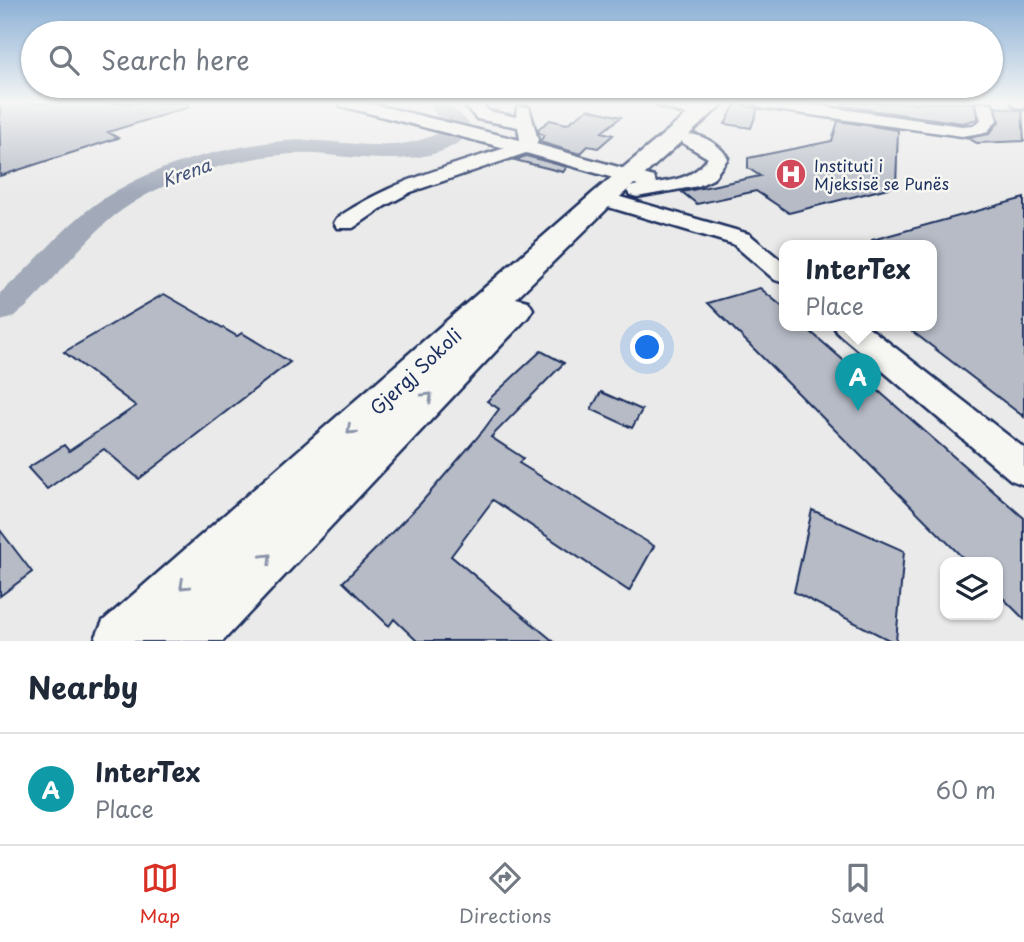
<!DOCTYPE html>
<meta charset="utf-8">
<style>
body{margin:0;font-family:"Playpen Sans",sans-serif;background:#f6f6f7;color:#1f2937}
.controls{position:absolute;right:21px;bottom:21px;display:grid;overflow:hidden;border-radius:14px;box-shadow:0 2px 5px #0004}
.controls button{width:63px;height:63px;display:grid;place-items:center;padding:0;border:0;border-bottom:2px solid #e0e1e3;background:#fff;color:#1f2937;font:35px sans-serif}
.you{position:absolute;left:648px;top:348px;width:24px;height:24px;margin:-18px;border:5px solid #fff;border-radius:50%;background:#1a73e8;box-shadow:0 0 0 10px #1a73e833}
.badge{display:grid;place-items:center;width:46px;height:46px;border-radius:50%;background:#d93025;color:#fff;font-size:23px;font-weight:700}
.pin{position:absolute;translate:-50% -58px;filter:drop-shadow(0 2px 4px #0008)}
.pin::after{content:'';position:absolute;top:37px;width:24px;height:21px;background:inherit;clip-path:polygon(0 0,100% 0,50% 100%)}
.popup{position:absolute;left:779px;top:240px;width:158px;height:91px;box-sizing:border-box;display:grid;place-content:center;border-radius:14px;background:#fff;filter:drop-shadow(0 2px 5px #0005);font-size:23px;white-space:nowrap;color:#747a83}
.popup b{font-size:26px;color:#1f2937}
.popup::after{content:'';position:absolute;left:50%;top:100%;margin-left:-14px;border:14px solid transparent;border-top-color:#fff}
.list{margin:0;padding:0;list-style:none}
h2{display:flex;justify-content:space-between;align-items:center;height:91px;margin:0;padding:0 28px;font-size:30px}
h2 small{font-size:23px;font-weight:400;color:#747a83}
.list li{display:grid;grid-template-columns:46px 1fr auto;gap:21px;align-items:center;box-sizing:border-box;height:112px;padding:0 28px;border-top:2px solid #e0e1e3}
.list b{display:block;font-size:26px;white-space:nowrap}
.list p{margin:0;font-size:23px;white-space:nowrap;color:#747a83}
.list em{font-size:23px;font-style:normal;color:#747a83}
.icon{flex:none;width:38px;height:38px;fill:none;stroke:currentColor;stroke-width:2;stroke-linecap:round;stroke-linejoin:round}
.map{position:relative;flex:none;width:1024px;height:641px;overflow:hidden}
.search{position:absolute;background:#fff;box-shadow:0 2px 5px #0004;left:21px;right:21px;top:21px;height:77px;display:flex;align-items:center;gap:18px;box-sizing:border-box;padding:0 24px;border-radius:38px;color:#747a83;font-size:26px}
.sheet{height:203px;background:#fff}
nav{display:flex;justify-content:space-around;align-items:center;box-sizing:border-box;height:98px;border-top:2px solid #e0e1e3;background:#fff;font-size:19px;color:#747a83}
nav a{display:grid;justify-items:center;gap:4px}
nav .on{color:#d93025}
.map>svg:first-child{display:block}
</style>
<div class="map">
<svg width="1024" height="641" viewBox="0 0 1024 641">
<rect width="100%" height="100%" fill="#e9eae9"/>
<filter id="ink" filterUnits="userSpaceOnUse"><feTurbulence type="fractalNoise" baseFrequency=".0143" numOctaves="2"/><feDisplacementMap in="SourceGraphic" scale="14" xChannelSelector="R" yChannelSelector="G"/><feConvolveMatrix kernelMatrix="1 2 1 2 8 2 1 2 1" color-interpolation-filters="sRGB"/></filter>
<g filter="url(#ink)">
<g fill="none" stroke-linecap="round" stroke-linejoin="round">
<!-- river -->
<path fill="#a2aaba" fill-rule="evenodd" d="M429,103h20c7,12 18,13 23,26 -30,43 -113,28 -157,25 -21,-1 -42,1 -63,5 -51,10 -106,29 -145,63 -29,26 -53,58 -81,85l-14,11 -12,3v-28c32,-26 57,-59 89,-84 53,-41 129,-62 194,-68 60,-5 112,20 166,-14l-10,-7z"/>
</g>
<!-- building -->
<path fill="#b6bbc6" stroke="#1b2f5e" stroke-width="2" d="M0,103h188l1,4 -81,25 10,6 -118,38z
M736,103l22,6 -7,19 -26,-4z
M843,103h131l4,16 -16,4 -120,-17z
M996,107l26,4 2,30 -47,2 -10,-5 22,-4 10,-12z
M588,109l33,8 -19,15 11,3 -15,13 -10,-2 -8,8 -40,-12 4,-7 -5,-2 -1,-4 12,-9 17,4z
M838,121l60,9 -2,56 -107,27 -33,-22 -59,13 -15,-12 78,-16 -12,-8v-10l84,-17z
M526,156l41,11 -4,5 -48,-12z
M1024,198v219l-120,-92h28v-80h-60v-5z
M760,288l25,21v16h18l221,193v101l-26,-26v-31h-31l-259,-259z
M164,294l73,42 5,-3 48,29 -151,117 -35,-30 -57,40 -19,-21 36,-23 5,6 67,-45 -72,-54z
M541,351l23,12 -73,74 32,21 -4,5 135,83 -25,45 -136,-91 -42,56 102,85h-136l-23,-22 -5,7 -46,-44 77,-78 62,-72 17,-23 -12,-8z
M601,392l41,18 -10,18 -41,-19z
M812,510l92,41 -8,90h-5l-97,-49z
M0,530l32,42 -32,24z"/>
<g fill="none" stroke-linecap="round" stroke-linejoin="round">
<!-- minor casing -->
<g stroke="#1b2f5e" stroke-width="5">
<path id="minor" d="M339,103h29l152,37 -2,-13 -41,-8 -15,-16h18l9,8 27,6 1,-10h12l9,33 -2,4 118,33 2,6c22,-3 39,-7 52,-25l-25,-15 -3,-4 3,-4c15,-4 38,10 45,23l-15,21 -15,7 -61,11 -7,-2 -3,-4 3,-4 8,-2 -112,-32 -115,39 -26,14 -32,22h-16l-3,-5 3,-5c55,-37 106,-50 168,-70l-164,-42z
M657,103c17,0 39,-1 51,11l-8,5 -41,-13z
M754,103h44l164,23 12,-1 7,-5 -5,-17h16l5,17 -10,12 -25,4 -200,-28z
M1012,103h12v6l-10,-3z
M603,192l146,42 35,29v20l-9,-3 -42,-36 -138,-41 -3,-5 3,-5z
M833,325h33l158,123v37l-13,-5 -174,-148z"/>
</g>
<!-- major casing -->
<g stroke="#1b2f5e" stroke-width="5">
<path id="major" d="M701,103h23l-112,101 -96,94 12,3 5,8 -5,8 -305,324h-129l9,-20 491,-429z"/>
</g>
<!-- minor -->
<use href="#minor" fill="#f6f6f2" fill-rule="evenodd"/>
<!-- major -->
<use href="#major" fill="#f6f6f2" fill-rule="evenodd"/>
</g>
<!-- one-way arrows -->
<defs><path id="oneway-chevron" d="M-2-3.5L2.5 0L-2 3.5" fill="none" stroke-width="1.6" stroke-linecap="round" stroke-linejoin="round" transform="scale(1.75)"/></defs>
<g stroke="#8892a8">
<use href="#oneway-chevron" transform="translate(428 397) rotate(-45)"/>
<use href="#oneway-chevron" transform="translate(351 430) rotate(137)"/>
<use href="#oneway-chevron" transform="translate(267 558) rotate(-45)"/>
<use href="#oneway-chevron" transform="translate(184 585) rotate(137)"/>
</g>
</g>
<!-- sky -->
<linearGradient id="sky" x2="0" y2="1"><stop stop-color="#8cb0d6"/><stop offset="0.53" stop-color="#f5f6f5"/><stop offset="1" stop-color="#f5f6f5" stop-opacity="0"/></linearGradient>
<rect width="1024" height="193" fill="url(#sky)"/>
<!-- icons -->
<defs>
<g id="hospital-disc" transform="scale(1.575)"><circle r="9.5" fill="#d1495b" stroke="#f6f6f2"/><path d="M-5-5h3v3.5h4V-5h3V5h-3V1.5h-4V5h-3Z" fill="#fff"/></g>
</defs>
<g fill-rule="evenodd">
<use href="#hospital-disc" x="791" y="174"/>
</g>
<g text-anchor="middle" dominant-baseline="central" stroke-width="5" stroke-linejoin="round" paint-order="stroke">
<!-- far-poi labels -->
<g font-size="16" fill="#1b2f5e" stroke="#f6f6f2" text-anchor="start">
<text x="814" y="165">Instituti i<tspan x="814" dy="18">Mjeksisë se Punës</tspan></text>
</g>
<!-- far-water labels -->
<g font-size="18" font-style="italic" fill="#44547a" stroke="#f6f6f2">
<text transform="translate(186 172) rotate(-20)">Krena</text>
</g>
<!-- street labels -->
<g font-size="19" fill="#1b2f5e" stroke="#f6f6f2">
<text transform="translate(415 371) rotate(-43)">Gjergj Sokoli</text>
</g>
</g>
</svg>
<div class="controls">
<button><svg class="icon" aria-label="layers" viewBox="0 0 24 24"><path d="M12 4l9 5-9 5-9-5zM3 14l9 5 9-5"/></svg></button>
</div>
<div class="you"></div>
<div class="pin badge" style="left:858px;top:411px;background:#0f9aa8">A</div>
<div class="popup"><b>InterTex</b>Place</div>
<div class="search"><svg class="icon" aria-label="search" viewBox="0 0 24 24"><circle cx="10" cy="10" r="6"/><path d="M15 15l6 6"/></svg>Search here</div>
</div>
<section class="sheet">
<h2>Nearby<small></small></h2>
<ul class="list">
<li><span class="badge" style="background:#0f9aa8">A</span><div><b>InterTex</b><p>Place</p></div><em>60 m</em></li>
</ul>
</section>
<nav>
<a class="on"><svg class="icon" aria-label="map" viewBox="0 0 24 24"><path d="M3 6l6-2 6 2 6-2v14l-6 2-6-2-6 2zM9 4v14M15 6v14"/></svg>Map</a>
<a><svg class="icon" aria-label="directions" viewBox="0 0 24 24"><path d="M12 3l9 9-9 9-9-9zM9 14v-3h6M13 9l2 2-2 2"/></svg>Directions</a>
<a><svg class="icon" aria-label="saved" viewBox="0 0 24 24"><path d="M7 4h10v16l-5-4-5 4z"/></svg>Saved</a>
</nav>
